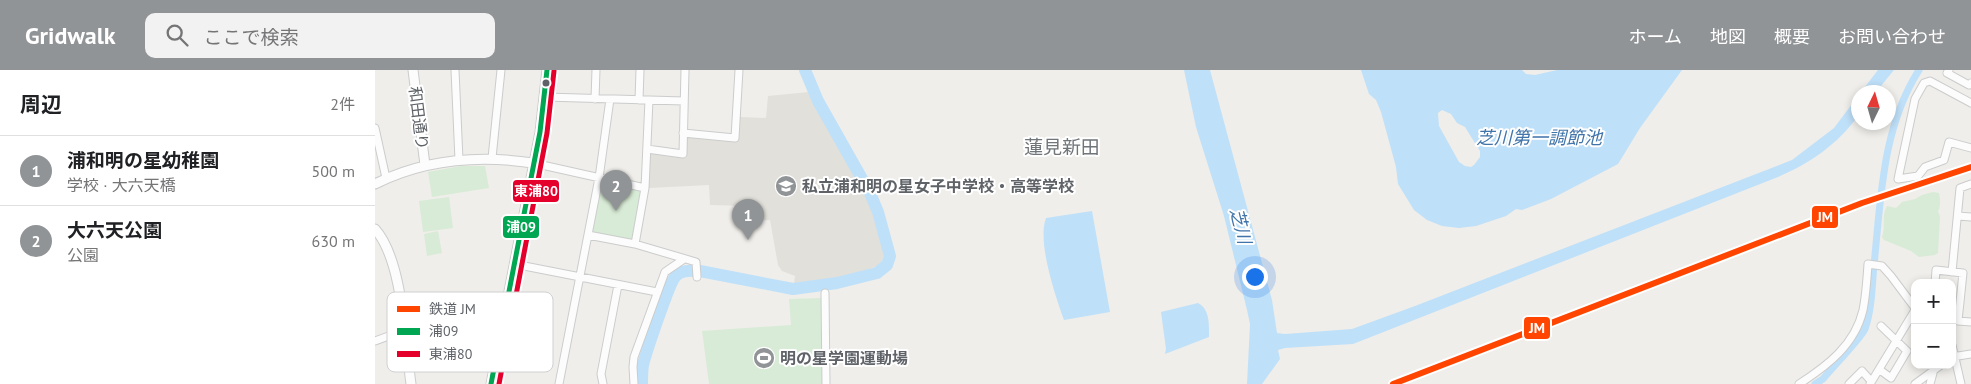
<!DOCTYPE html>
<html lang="ja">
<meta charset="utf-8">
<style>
body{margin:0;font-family:"PT Sans","Noto Sans JP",sans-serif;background:#f2f2f2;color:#202124}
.controls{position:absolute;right:15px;bottom:15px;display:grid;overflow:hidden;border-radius:10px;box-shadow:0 2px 8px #0003}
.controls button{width:45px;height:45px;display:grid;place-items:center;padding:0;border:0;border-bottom:1px solid #e0e0e0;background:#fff;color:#202124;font:25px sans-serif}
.compass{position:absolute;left:1476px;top:15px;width:45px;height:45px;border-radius:50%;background:#fff;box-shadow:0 2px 8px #0003;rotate:5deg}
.you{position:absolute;left:879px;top:206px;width:18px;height:18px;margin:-12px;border:4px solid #fff;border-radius:50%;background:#1a73e8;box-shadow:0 0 0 8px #1a73e833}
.badge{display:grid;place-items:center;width:32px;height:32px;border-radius:50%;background:#919496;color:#fff;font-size:16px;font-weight:700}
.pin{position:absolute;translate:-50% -41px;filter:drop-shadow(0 1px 2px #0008)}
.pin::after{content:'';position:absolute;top:26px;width:18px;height:15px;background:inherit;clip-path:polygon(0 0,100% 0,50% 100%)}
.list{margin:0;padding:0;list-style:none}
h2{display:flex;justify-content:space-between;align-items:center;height:65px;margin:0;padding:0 20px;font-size:21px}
h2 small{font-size:16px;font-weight:400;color:#757577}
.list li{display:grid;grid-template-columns:32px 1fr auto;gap:15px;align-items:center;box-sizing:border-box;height:70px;padding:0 20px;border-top:1px solid #e0e0e0}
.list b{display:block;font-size:19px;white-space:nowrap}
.list p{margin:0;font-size:16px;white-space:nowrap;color:#757577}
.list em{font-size:16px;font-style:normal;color:#757577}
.icon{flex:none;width:28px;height:28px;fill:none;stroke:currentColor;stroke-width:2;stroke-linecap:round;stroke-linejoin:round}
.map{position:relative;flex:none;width:1596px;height:314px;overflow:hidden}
header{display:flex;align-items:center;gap:30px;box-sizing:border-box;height:70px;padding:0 25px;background:#919496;color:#fff}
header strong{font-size:24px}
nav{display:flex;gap:28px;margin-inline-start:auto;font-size:18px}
.search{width:350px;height:45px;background:#f2f2f2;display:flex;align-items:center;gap:12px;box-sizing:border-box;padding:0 18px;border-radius:10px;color:#757577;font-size:19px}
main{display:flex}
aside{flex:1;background:#fff}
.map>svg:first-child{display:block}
</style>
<header>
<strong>Gridwalk</strong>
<div class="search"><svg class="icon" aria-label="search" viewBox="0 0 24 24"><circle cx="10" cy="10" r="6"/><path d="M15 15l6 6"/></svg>ここで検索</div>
<nav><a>ホーム</a><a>地図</a><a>概要</a><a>お問い合わせ</a></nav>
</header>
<main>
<aside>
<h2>周辺<small>2件</small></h2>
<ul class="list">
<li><span class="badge">1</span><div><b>浦和明の星幼稚園</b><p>学校 · 大六天橋</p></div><em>500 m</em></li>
<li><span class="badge">2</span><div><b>大六天公園</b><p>公園</p></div><em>630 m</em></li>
</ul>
</aside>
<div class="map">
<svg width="1596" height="314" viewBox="0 0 1596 314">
<rect width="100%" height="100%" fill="#efeeea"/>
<!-- education -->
<path fill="#e2e0da" d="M434,22l63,112 13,48 -4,12 -11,5 -29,9 -22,5 -25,1 1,-8 -13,-5 -4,-6 -8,-45 -14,1 -5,-15 -41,-1 -1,-20 -60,3v-33l2,-2 35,5 -1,-19 3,-2 51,3 1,-23 26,1 2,-22z"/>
<!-- green -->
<path fill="#d8ebd6" d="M86,96h24l4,22 -57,9 -4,-25z
M227,113l38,6 2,3 -9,47 -2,2 -38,-8 -2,-2 9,-47z
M1558,122l6,1c1,5 2,14 -1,18l2,6 -2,36 -3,2 -16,2 -8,-6 -27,-11 -2,-3c4,-10 -1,-21 5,-31l9,2 6,-6 13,-3 7,-4z
M74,127l4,31 -30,4 -4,-31z
M63,161l4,22 -15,3 -3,-22z
M447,228l1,86h-114l-7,-53 89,-6 -2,-26z"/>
<!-- water -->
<path fill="#bfe0f9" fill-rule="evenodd" d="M809,0h26l62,230 5,33 8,1 67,-5 63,-23 377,-146 42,-32 24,-32v20c-21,29 -48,47 -80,61l-425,167 -68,4 -7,2 2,9 -18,25h-15l3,-60 -3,-14 -23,-94 -28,-89z
M986,0h161l4,4 9,1 22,-5h125l-42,58 -22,36 -67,35 -29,11 -6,-1 -10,7 -30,10 -17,2 -17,-2 -15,-6 -13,-10 -16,-26 -2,-17 -15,-55 -5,-12 -7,-6zM1067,40l9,4 6,9 8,4 15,24v6l-6,8 -3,2 -6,-1 -6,-4 -20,-36 -1,-13z
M1503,0h16l-18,22h-15z
M717,141l18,101 -46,8c-9,-25 -27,-78 -18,-102z
M823,233c12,6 11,22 11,34l-44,17 1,-5 -5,-37z"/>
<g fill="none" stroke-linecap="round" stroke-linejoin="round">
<!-- canal -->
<path stroke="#bfe0f9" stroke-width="7" d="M1440,314l8,-5c8,-10 38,-41 42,-50 7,-20 7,-43 9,-64 7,-67 8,-137 45,-195"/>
<!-- river -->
<path stroke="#bfe0f9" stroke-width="12" d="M267,314c0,-6 0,-13 1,-19 3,-12 26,-81 32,-88 6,-8 17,-6 25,-6l93,18 44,-6 40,-10 10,-8 3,-9 -12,-44 -8,-19 -52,-92 -13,-31"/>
<!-- minor casing -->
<g stroke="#cbcccc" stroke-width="9">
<path id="minor" d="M80,0l4,90
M1574,0l-2,3 22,12 2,-2
M170,27l139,4
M220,29l1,-29
M264,30l1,-30
M1596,33l-41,-22 -6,2 -9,16 -17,80 20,-3 7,-9 19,-7 5,-18 22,6
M0,58l11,50
M308,63l52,5 4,-68
M272,79l36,5 2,-84
M117,88l9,-88
M158,93l112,25
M1583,146l13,1
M213,165l47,9 61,18 1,15
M260,174l10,-56 4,-88
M139,194l143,28
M1577,202l8,-84 11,-4
M1560,213l1,-13 27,3 -5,48 13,1
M450,223l1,91
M0,271c44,-17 83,-26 130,-30
M1577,275l9,39
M1577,287l19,-3
M1505,300l11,8 16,-27 -26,-25
M184,314l40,-206 11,-79
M228,314l-2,-10 17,-89
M259,314l-1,-17 1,-10 31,-85 19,-13
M1424,314c28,-18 56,-39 64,-74 3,-15 4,-31 5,-46l14,2 9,10 24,32
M1474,314l13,-13 9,10
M1495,314l45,-74
M1540,314l26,-19
M1555,314l3,-11"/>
</g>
<!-- tertiary casing -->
<g stroke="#cbcccc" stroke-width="11">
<path id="tertiary" d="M38,0l12,95
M0,114c50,-25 104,-29 158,-21
M0,159c28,31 30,113 36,155
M116,314l49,-252 7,-62"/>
</g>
<!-- minor -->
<use href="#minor" stroke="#fdfcfc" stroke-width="7"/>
<!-- tertiary -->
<use href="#tertiary" stroke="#fdfcfc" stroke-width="9"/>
<!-- bus-1 casing -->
<g stroke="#fff" stroke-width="9">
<path id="bus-1" d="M116,314l49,-252 7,-62"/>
</g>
<!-- bus-2 casing -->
<g stroke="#fff" stroke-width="9">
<path id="bus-2" d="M124,314l48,-251 7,-62"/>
</g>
<!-- bus-1 -->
<use href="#bus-1" stroke="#00a651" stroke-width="5"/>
<!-- bus-2 -->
<use href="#bus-2" stroke="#e4002b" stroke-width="5"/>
<!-- rail-1 casing -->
<g stroke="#fff" stroke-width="10">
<path id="rail-1" d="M1018,314l469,-181 109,-36"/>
</g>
<!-- rail-1 -->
<use href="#rail-1" stroke="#ff4500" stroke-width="6"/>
</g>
<!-- icons -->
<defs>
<g id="school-disc" transform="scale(1.125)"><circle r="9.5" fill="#919496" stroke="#fff"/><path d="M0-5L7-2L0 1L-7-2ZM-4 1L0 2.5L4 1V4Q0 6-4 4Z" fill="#fff"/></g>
<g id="stadium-disc" transform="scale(1.125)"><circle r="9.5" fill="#919496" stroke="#fff"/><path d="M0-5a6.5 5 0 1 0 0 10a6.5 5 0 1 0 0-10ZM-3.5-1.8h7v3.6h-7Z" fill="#fff"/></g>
</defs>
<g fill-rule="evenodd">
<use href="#school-disc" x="411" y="116"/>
<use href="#stadium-disc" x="389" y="288"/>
</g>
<!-- markers -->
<circle fill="#5f6368" stroke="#fff" stroke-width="2" cx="171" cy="13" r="4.5"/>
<g text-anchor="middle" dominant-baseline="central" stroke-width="4" stroke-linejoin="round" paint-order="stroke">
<!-- street labels -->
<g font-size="16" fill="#5f6368" stroke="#fff">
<text transform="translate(44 48) rotate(83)">和田通り</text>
</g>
<!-- poi labels -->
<g font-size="16" font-weight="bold" fill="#5f6368" stroke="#fff" text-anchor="start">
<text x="427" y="116">私立浦和明の星女子中学校・高等学校</text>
<text x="405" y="288">明の星学園運動場</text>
</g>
<!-- water labels -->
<g font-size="18" font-style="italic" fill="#4174aa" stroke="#fff">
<text x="1164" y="67">芝川第一調節池</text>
<text transform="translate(866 156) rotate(76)">芝川</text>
</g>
<!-- quarter labels -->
<g font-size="19" fill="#70757a" stroke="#fff">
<text x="687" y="77">蓮見新田</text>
</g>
</g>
<!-- legend -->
<rect x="12" y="222" width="166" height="80" rx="8" fill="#fff" stroke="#cfd0d2" stroke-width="1"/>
<rect x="22" y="236" width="23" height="6" fill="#ff4500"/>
<rect x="22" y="258" width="23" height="7" fill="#00a651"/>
<rect x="22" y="281" width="23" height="6" fill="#e4002b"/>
<g font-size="14" fill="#5f6368">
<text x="54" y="244">鉄道 JM</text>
<text x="54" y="266">浦09</text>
<text x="54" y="289">東浦80</text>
</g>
<g stroke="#fff" stroke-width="2">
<rect x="137" y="109" width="48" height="24" rx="5" fill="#e4002b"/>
<rect x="1436" y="135" width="28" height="24" rx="5" fill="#ff4500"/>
<rect x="127" y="145" width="38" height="24" rx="5" fill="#00a651"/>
<rect x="1148" y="246" width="28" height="24" rx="5" fill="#ff4500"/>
</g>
<g font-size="14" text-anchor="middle" font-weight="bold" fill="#fff">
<text x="161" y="126">東浦80</text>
<text x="1450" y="152">JM</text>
<text x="146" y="162">浦09</text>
<text x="1162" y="263">JM</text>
</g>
</svg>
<div class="controls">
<button>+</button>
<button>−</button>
</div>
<svg class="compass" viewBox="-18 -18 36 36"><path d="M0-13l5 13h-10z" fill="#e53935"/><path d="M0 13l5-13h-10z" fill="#757577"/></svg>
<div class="you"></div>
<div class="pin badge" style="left:373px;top:170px">1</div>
<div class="pin badge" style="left:241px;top:141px">2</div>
</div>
</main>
